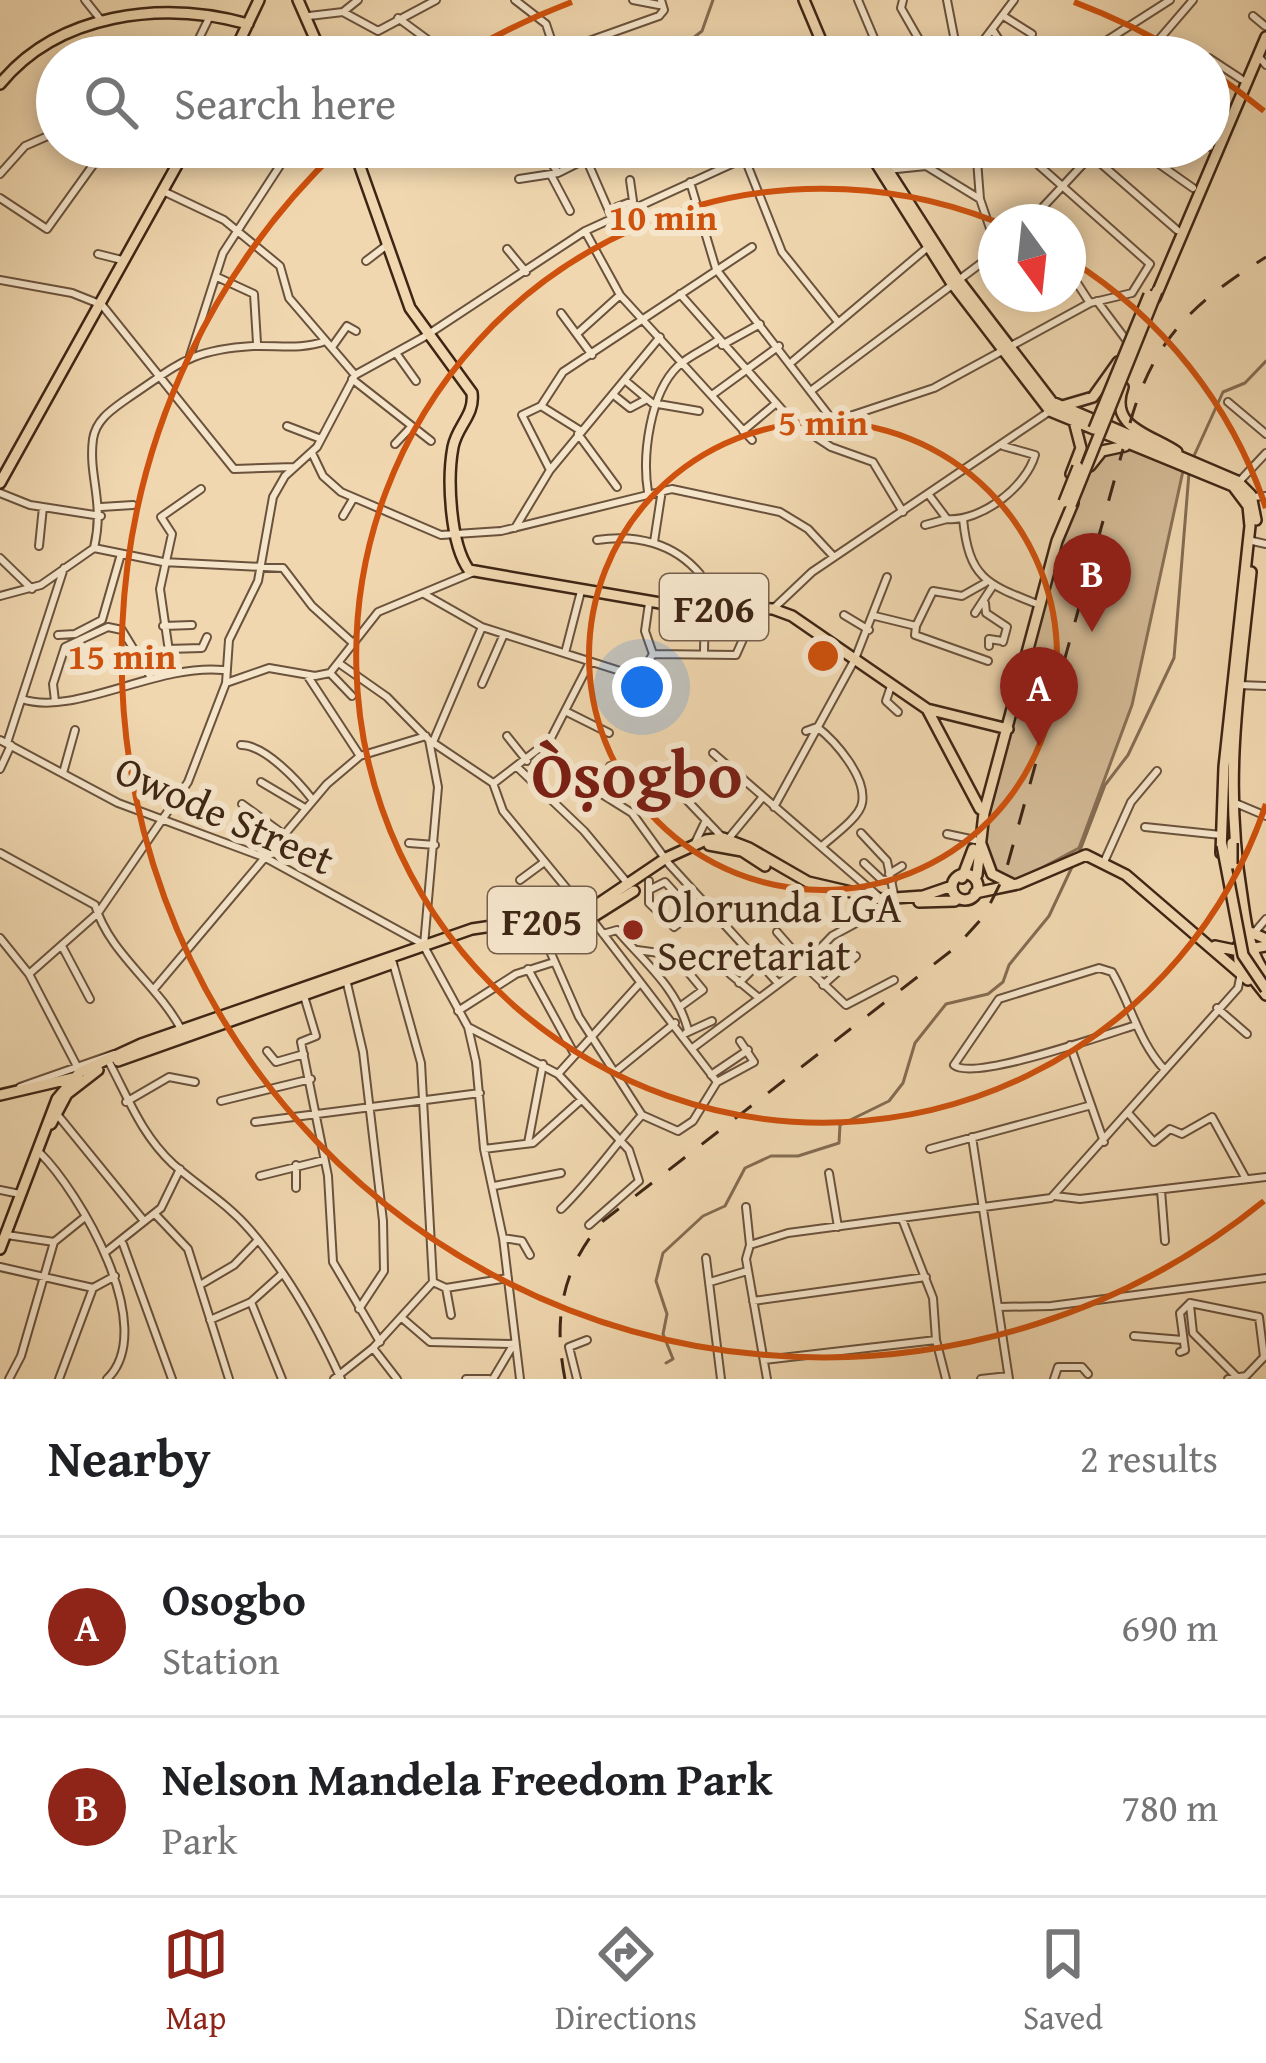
<!DOCTYPE html>
<meta charset="utf-8">
<style>
body{margin:0;font-family:"Gentium Book Plus",serif;background:#f2f2f2;color:#202124}
.compass{position:absolute;left:978px;top:204px;width:108px;height:108px;border-radius:50%;background:#fff;box-shadow:0 6px 18px #0003;rotate:165deg}
.you{position:absolute;left:642px;top:687px;width:42px;height:42px;margin:-30px;border:9px solid #fff;border-radius:50%;background:#1a73e8;box-shadow:0 0 0 18px #1a73e833}
.badge{display:grid;place-items:center;width:78px;height:78px;border-radius:50%;background:#8f2418;color:#fff;font-size:39px;font-weight:700}
.pin{position:absolute;translate:-50% -99px;filter:drop-shadow(0 3px 6px #0008)}
.pin::after{content:'';position:absolute;top:63px;width:42px;height:36px;background:inherit;clip-path:polygon(0 0,100% 0,50% 100%)}
.list{margin:0;padding:0;list-style:none}
h2{display:flex;justify-content:space-between;align-items:center;height:156px;margin:0;padding:0 48px;font-size:51px}
h2 small{font-size:39px;font-weight:400;color:#757577}
.list li{display:grid;grid-template-columns:78px 1fr auto;gap:36px;align-items:center;box-sizing:border-box;height:180px;padding:0 48px;border-top:3px solid #e0e0e0}
.list b{display:block;font-size:45px;white-space:nowrap}
.list p{margin:0;font-size:39px;white-space:nowrap;color:#757577}
.list em{font-size:39px;font-style:normal;color:#757577}
.icon{flex:none;width:66px;height:66px;fill:none;stroke:currentColor;stroke-width:2;stroke-linecap:round;stroke-linejoin:round}
.map{position:relative;flex:none;width:1266px;height:1379px;overflow:hidden}
.search{position:absolute;background:#fff;box-shadow:0 6px 18px #0003;left:36px;right:36px;top:36px;height:132px;display:flex;align-items:center;gap:30px;box-sizing:border-box;padding:0 42px;border-radius:66px;color:#757577;font-size:45px}
.sheet{height:516px;background:#fff}
nav{display:flex;justify-content:space-around;align-items:center;box-sizing:border-box;height:168px;border-top:3px solid #e0e0e0;background:#fff;font-size:33px;color:#757577}
nav a{display:grid;justify-items:center;gap:6px}
nav .on{color:#8f2418}
.map>svg:first-child{display:block}
</style>
<div class="map">
<svg width="1266" height="1379" viewBox="0 0 1266 1379">
<rect width="100%" height="100%" fill="#f0d7af"/>
<filter id="stains"><feTurbulence type="fractalNoise" baseFrequency=".00167" numOctaves="4"/><feColorMatrix values="0 0 0 0 .2 0 0 0 0 .09 0 0 0 0 .02 0 0 0 .5 -.17"/></filter>
<radialGradient id="worn" r=".72"><stop offset=".6" stop-color="#630" stop-opacity="0"/><stop offset="1" stop-color="#630" stop-opacity=".3"/></radialGradient>
<!-- green -->
<path fill="#d2b995" stroke="#887055" stroke-width="3" d="M1129,449l54,22 -51,234 -53,143 -71,38 -11,-4 -16,-44 74,-280 38,-94 19,-14z"/>
<g fill="none" stroke-linecap="round" stroke-linejoin="round">
<!-- stream -->
<path stroke="#846c52" stroke-width="3" d="M669,57l33,-26 11,-31
M1193,458l30,-66 22,-9 21,-22
M1079,853l26,-68 23,-30 46,-97 15,-185
M666,1363l7,-4 -10,-25 4,-20 -11,-33 7,-28 40,-37 22,-10 20,-38 26,-12h27l41,-13 1,-18 49,-24 14,-18 12,-40 31,-39 42,-10 15,-12 6,-17 40,-49 23,-49"/>
<!-- minor casing -->
<g stroke="#6a523c" stroke-width="10">
<path id="minor" d="M85,0l16,20
M515,0l31,24 10,30
M633,0l26,5
M858,0l24,57
M903,0l-2,8 28,49
M947,0l11,57
M343,12l15,-12
M309,16l34,-4 35,19 58,-31
M1253,16l12,10
M1005,17l27,17
M398,18l53,39
M994,32l16,25
M598,39l6,18
M1258,56l8,9
M190,57l19,-39
M544,57l115,-41 5,-6 -3,-10
M971,57l43,-57
M1081,57l89,-57
M1144,57l49,-57
M1209,58l32,21
M1209,101l17,11
M1209,146l1,1
M541,147l17,26
M581,147l31,71
M735,147l7,13
M943,147l3,3
M976,147l4,52 16,47
M1091,155l86,75
M745,159l37,93 56,70
M1159,164l34,24
M887,170l39,-4 54,33
M0,174l25,-28 32,-14
M551,175l19,36
M519,179l39,-6 26,-13
M690,182l26,87 118,153
M165,192l59,28 56,46 9,32 66,77
M0,198l47,31 59,-82
M1036,214l10,8
M618,215l-1,-8 16,-6 -3,-21
M1029,222l70,-75
M585,231l35,64 132,145
M507,249l19,23
M98,254l24,6
M366,261l21,-16
M1068,269l22,34
M217,277l37,17 3,49
M0,280l72,13 30,12 132,164 60,-2
M680,294l113,128 38,25 42,15 30,50
M1097,301l30,40
M561,313l31,42
M578,333l42,-38
M722,345l38,-21
M332,347l15,-21 9,5
M396,353l20,28
M190,356l33,-103 69,-106
M793,361l135,-114
M352,379l79,62
M627,382l25,21 47,8
M812,390l184,-138
M712,395l67,-49
M615,396l15,12 17,-9
M1228,402l38,32
M541,406l40,25
M287,426l34,13
M743,431l31,-26
M805,431l129,-43 156,-85 42,-10 18,-29 -116,-103
M578,434l39,53
M395,444l16,-17
M312,453l11,23 18,16 100,43 60,-4 171,-42 108,23 28,17 26,28
M550,470l-28,-55 19,-9 22,-34 189,-125
M1236,485l30,-32
M648,492c-6,-37 2,-99 30,-126 12,-11 28,-17 40,-26
M0,493l30,12 71,11
M929,495l18,24c34,3 79,-32 88,-64l-32,-9
M1252,497l14,-1
M101,507l32,-2
M343,516l10,-17
M963,519c6,59 23,65 74,85
M925,525l22,-6
M515,528l35,-58 110,-133
M597,540c39,-6 77,3 103,34v32
M1248,540l18,4
M654,542l8,-52
M39,546l4,-39
M94,548c11,-47 -6,-71 -1,-109 3,-20 20,-30 35,-41 50,-33 60,-48 125,-52 26,-1 47,4 73,-5
M0,558l32,31
M424,594l58,33 157,50 14,-23 -8,-23 4,-28
M0,596l41,-11 53,-37 69,14 120,6 29,38 42,38
M985,603l1,10 21,14 -4,15
M773,609l39,-37 238,-161
M975,613l17,-26
M844,615l25,15
M875,616l41,10 -1,9 73,26
M163,626l29,-1
M916,626l17,-35 29,5 23,-13
M58,635l17,-1 27,-14 19,-66
M989,646v-7l13,2
M167,649l35,-1 5,-11
M704,651l1,-44
M565,653l16,-62
M653,654l83,1 20,-45
M340,664l47,33 42,43 64,43 10,28 83,101
M172,672l-12,-83 12,-55 -11,-17 40,-28
M330,673l22,23
M307,675l53,81
M226,683l43,-15 46,8 15,-3 48,-61 96,-40
M482,684l22,-50
M1239,685l27,1
M891,686l-5,15 12,11
M22,699c51,18 136,-36 201,-29
M55,701l-2,-17 12,-37 43,-20 14,3 28,46
M567,712l42,21
M806,731l11,-4c18,14 50,50 45,76 -2,14 -29,33 -40,43
M507,736l20,25
M0,740l118,63 148,55 157,86
M433,742l49,-115
M7,743l57,-175
M241,745c24,0 57,36 71,54
M713,753l165,143
M516,766l68,65 45,54
M610,766l70,27 42,44
M0,769l11,-24
M63,773l12,-43
M261,782l44,26
M494,783l56,-43 40,-78
M600,793l32,20 37,51 108,118
M1233,802l33,14
M242,804l41,30
M774,807l81,-148 32,-82
M1145,827l76,8
M861,833l26,28 8,38
M947,834l28,6
M729,838l33,-40
M409,843l26,2
M695,843l11,-23
M0,853l95,52c14,48 62,79 86,124
M1104,862l27,-60 26,-31
M864,863l18,17 11,-1
M889,874l13,-8
M520,880l23,-17
M649,881v22l25,24 31,-23
M651,889l14,-7 29,32
M591,918l126,164
M539,926l40,91 63,98 36,16 15,-10 24,-39 37,-20 -14,-21
M777,932l28,32
M1254,933l12,-14
M603,934l14,-4c28,33 60,58 71,100
M0,938l29,36 51,98
M424,945l14,-158 -9,-47
M63,948l27,51
M426,950l42,77 8,35 8,87 19,89 17,141
M637,950l37,5 29,35 -22,16
M750,951l-20,23 29,24
M723,956l12,12
M804,965l42,40 48,-25
M528,969l47,86
M29,974l69,-61 90,-131 38,-99 3,-43 29,-59 15,-84 12,-21 32,-29 38,-72 69,-38 161,-106 184,-84
M346,979l17,73 20,169 1,50 -25,38
M739,983l21,-21
M823,985l33,-29
M154,989l173,-205 33,-28 66,-20
M304,996l12,40 -15,6 27,134 5,86 47,80
M1217,1008l30,26
M458,1011l58,-37 38,-12
M1136,1025c-30,9 -163,57 -182,40l45,-66 100,-31 13,4c19,33 27,71 53,98
M468,1027l90,47 71,76 10,31 -50,44
M686,1033l26,-12
M1070,1045l34,97
M694,1047l111,-83 27,-28 59,-32
M267,1051l9,11 28,-8
M110,1064c19,36 32,71 63,100 26,23 54,39 77,66 38,44 67,96 91,149
M615,1072l60,-49
M558,1074l82,-91
M711,1075l37,-25
M20,1087l94,-33
M221,1101l90,-22
M126,1102l43,-25 26,5
M56,1113l88,108
M1129,1114l25,28 16,-13 12,5 30,-17 34,62
M255,1122l225,-29
M972,1137l37,242
M528,1143l15,-79
M484,1149l49,-6 48,-43
M930,1149l158,-43
M39,1152c40,39 121,176 68,227
M829,1173l9,54
M260,1176l64,-16
M494,1186l67,-13
M296,1188v-23
M0,1190l20,4
M1161,1190l4,51
M1055,1196l25,3 186,-22
M746,1207l4,38
M561,1209c30,-29 52,-62 81,-94
M155,1214l33,35 41,130
M902,1219l31,79 3,42
M7,1235l47,7
M503,1238l19,3 8,14
M123,1244l49,135
M107,1251l54,-43 19,-39
M706,1258l15,121
M0,1267l93,21 22,-12
M433,1282l13,6 62,-10
M710,1282l37,-11
M200,1285l34,-20 23,-24
M446,1288l5,27
M753,1301l173,-24
M251,1302l31,77
M1190,1303l69,14 5,40 -18,19 -18,3
M1190,1305l3,28 45,45
M998,1307l53,-1 215,-28
M402,1318l28,24 85,2
M210,1320l41,-18 31,-28
M1134,1336l49,4
M373,1348l24,31
M1180,1352l5,-2 -5,-37 10,-10
M764,1360l172,-20 10,39
M9,1379l12,-23 33,-114 31,-25
M59,1379l34,-91
M334,1379l39,-31 60,-66 -12,-219 -28,-100
M466,1379h23
M493,1379l22,-37
M577,1379l-8,-32 18,-7
M767,1379l-21,-120 4,-14 38,-12 263,-35 187,-210 3,-15
M981,1379l27,-3
M1054,1379l4,-12h24l6,7"/>
</g>
<!-- major casing -->
<g stroke="#3e2615" stroke-width="14">
<path id="major" d="M298,0l25,57
M804,0l24,57
M232,57l27,-57
M0,84c58,-71 162,-84 248,-60
M353,147l57,161 62,85c3,22 -15,33 -19,54 -6,32 -3,97 16,123l197,34 107,5 19,7 135,93 53,100
M866,147l85,135 99,129 183,75 15,20 2,20 -26,241 -3,86
M886,167l71,111 95,124 185,79 14,14 5,25
M1155,298l111,-261
M1123,387c-15,41 28,47 54,65
M1059,407l34,-10 25,-35
M1090,466l12,-15 23,-5
M1071,474l10,-26 -7,-27
M0,483l187,-336
M1251,572c-12,115 -28,209 -9,324 4,28 7,56 24,78
M927,709l81,20
M981,844l11,30 20,10
M709,845l33,6 23,15
M952 887a13 13 0 1 1 26 0a13 13 0 1 1-26 0Z
M977,875l7,-62 73,-272 16,-38
M962,878l11,-29
M975,893l43,-9 68,-29 40,20 122,105
M919,902l36,-1
M546,926l50,-11 38,-24
M1248,931l18,8
M1215,946l24,5 27,-5
M1238,946l1,15 27,34
M118,1061l273,-97
M0,1095l73,-17
M51,1124l16,-30 31,-24
M0,1249l57,-150 23,-27 61,-28 331,-115 114,-17 80,-54 40,-18 17,-2 26,10 59,34 73,17 42,-3 29,-10"/>
</g>
<!-- minor -->
<use href="#minor" stroke="#f5e5cb" stroke-width="6"/>
<!-- major -->
<use href="#major" stroke="#f0d7af" stroke-width="9"/>
<!-- rail -->
<path stroke="#3e2615" stroke-width="3" stroke-dasharray="21 21" stroke-linecap="butt" d="M1130,423c24,-85 63,-120 136,-166
M565,1379c-12,-61 -3,-111 38,-158l353,-274 28,-31 21,-42 118,-425"/>
<!-- major-bridge casing -->
<g stroke="#3e2615" stroke-width="14" stroke-linecap="butt">
<path id="major-bridge" d="M1094,429l55,-134
M1064,502l14,-35
M1071,505l86,-214
M1222,845l21,110 23,34
M1232,864v-21"/>
</g>
<!-- major-bridge -->
<use href="#major-bridge" stroke="#f0d7af" stroke-width="9"/>
</g>
<!-- distance rings -->
<g fill="none" stroke="#ce510d" stroke-width="6">
<circle cx="823" cy="656" r="234"/>
<path d="M1266 804A467 467 0 1 1 994 221M1070 260A467 467 0 0 1 1266 508"/>
<path d="M1264 1201A701 701 0 0 1 340 148M462 55A701 701 0 0 1 572 2M1074 2A701 701 0 0 1 1184 55M1210 71A701 701 0 0 1 1264 111"/>
</g>
<!-- markers -->
<circle fill="#8f2418" stroke="#f5e5cb" stroke-width="4.5" cx="633" cy="930" r="12"/>
<g text-anchor="middle" dominant-baseline="central" stroke-width="12" stroke-linejoin="round" paint-order="stroke">
<!-- shield labels -->
<g fill="#f5e5cb" stroke="#755f4c" stroke-width="3">
<rect x="660" y="574" width="108" height="66" rx="9"/>
<rect x="488" y="887" width="108" height="66" rx="9"/>
</g>
<g font-size="39" font-weight="bold" fill="#3e2615">
<text x="714" y="607">F206</text>
<text x="542" y="920">F205</text>
</g>
<!-- street labels -->
<g font-size="42" fill="#3e2615" stroke="#f5e5cb">
<text transform="translate(225 814) rotate(24)">Owode Street</text>
</g>
<!-- poi labels -->
<g font-size="42" fill="#3e2615" stroke="#f5e5cb" text-anchor="start">
<text x="657" y="906">Olorunda LGA<tspan x="657" dy="48">Secretariat</tspan></text>
</g>
<!-- town labels -->
<g font-size="66" font-weight="bold" fill="#7a1f14" stroke="#f5e5cb">
<text x="637" y="772">Òṣogbo</text>
</g>
</g>
<circle cx="823" cy="656" r="18" fill="#ce510d" stroke="#f5e5cb" stroke-width="6"/>
<g font-size="36" text-anchor="middle" font-weight="bold" fill="#ce510d" stroke="#f5e5cb" stroke-width="12" stroke-linejoin="round" paint-order="stroke">
<text x="663" y="230">10 min</text>
<text x="823" y="435">5 min</text>
<text x="122" y="669">15 min</text>
</g>
<rect width="100%" height="100%" filter="url(#stains)"/>
<rect width="100%" height="100%" fill="url(#worn)"/>
</svg>
<svg class="compass" viewBox="-18 -18 36 36"><path d="M0-13l5 13h-10z" fill="#e53935"/><path d="M0 13l5-13h-10z" fill="#757577"/></svg>
<div class="you"></div>
<div class="pin badge" style="left:1039px;top:746px">A</div>
<div class="pin badge" style="left:1092px;top:632px">B</div>
<div class="search"><svg class="icon" aria-label="search" viewBox="0 0 24 24"><circle cx="10" cy="10" r="6"/><path d="M15 15l6 6"/></svg>Search here</div>
</div>
<section class="sheet">
<h2>Nearby<small>2 results</small></h2>
<ul class="list">
<li><span class="badge">A</span><div><b>Osogbo</b><p>Station</p></div><em>690 m</em></li>
<li><span class="badge">B</span><div><b>Nelson Mandela Freedom Park</b><p>Park</p></div><em>780 m</em></li>
</ul>
</section>
<nav>
<a class="on"><svg class="icon" aria-label="map" viewBox="0 0 24 24"><path d="M3 6l6-2 6 2 6-2v14l-6 2-6-2-6 2zM9 4v14M15 6v14"/></svg>Map</a>
<a><svg class="icon" aria-label="directions" viewBox="0 0 24 24"><path d="M12 3l9 9-9 9-9-9zM9 14v-3h6M13 9l2 2-2 2"/></svg>Directions</a>
<a><svg class="icon" aria-label="saved" viewBox="0 0 24 24"><path d="M7 4h10v16l-5-4-5 4z"/></svg>Saved</a>
</nav>
